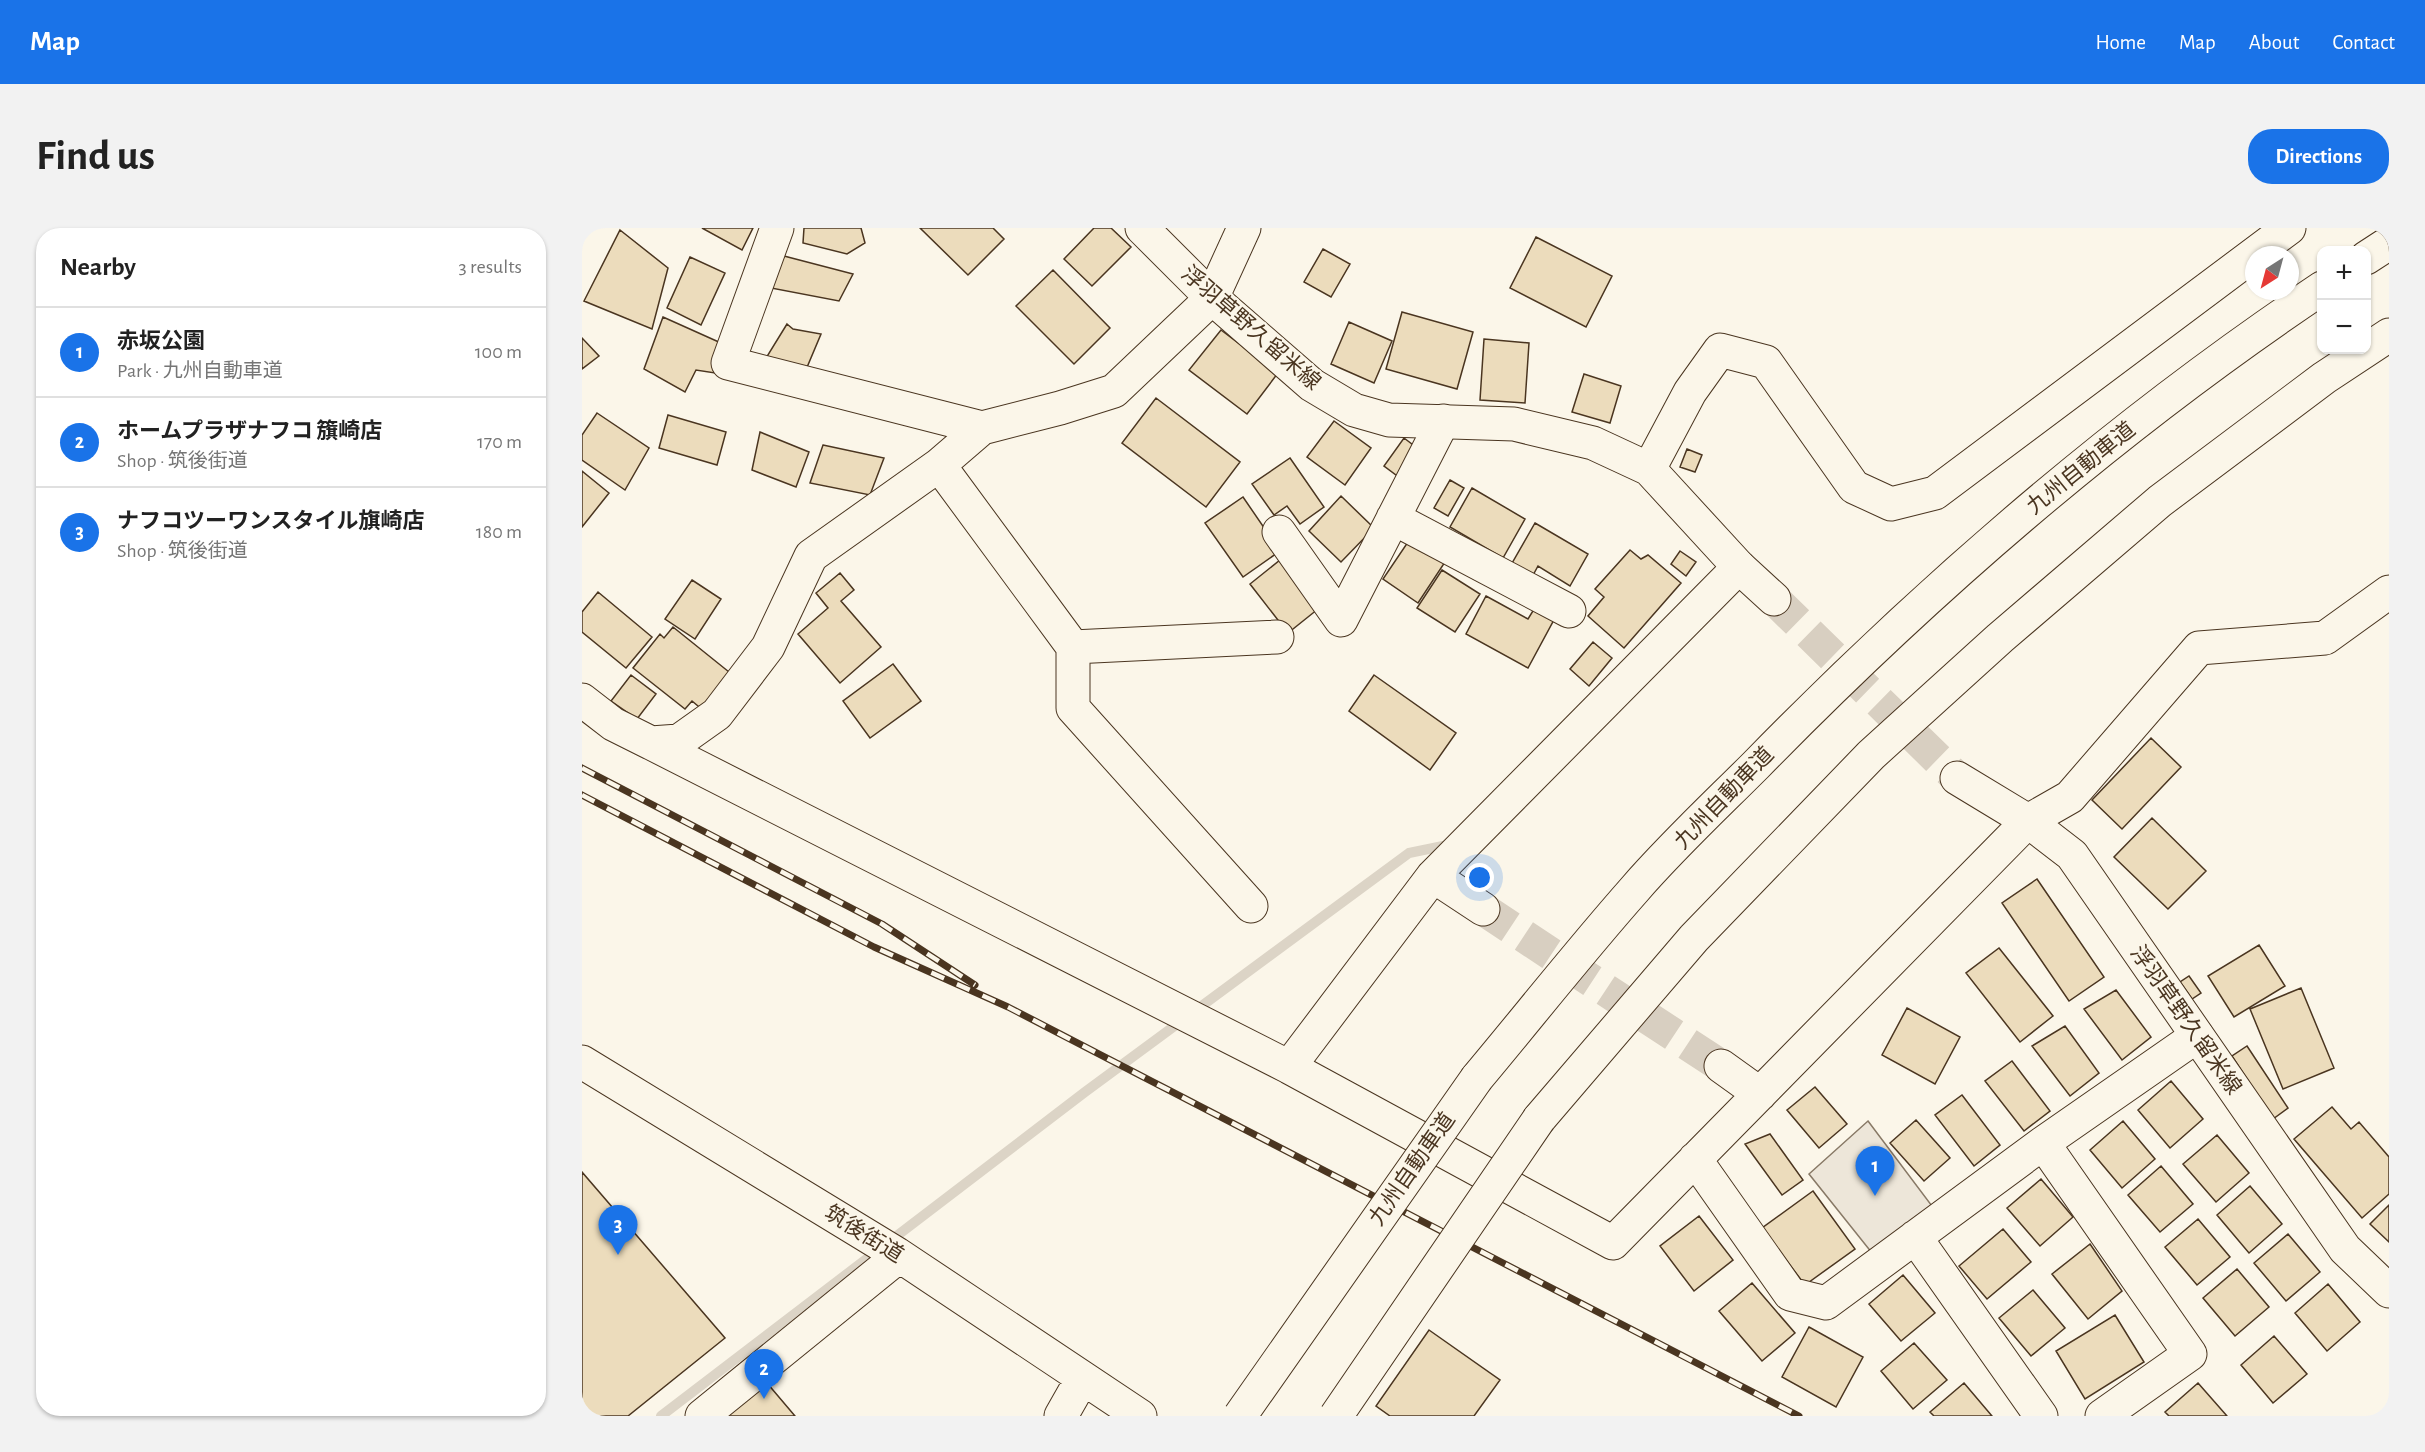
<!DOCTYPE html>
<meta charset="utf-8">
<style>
body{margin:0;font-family:"Alegreya Sans","Noto Sans JP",sans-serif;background:#f2f2f2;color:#222}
.controls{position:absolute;right:18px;top:18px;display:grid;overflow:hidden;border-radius:12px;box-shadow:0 2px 4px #0004}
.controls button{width:54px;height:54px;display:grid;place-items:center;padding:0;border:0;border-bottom:2px solid #e0e0e0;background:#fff;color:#222;font:30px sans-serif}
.compass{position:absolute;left:1663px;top:18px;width:54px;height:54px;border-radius:50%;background:#fff;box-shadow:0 2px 4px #0004;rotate:216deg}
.you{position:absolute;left:898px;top:650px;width:21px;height:21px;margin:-15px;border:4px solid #fff;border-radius:50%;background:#1a73e8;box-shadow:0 0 0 9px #1a73e833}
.badge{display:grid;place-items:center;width:39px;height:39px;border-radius:50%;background:#1a73e8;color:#fff;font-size:20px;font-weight:700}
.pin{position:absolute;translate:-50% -50px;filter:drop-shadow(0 2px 3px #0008)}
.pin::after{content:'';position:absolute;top:32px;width:21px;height:18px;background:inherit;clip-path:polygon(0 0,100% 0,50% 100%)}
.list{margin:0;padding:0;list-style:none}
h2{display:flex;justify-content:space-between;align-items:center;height:78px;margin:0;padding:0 24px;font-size:26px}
h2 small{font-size:20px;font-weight:400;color:#767676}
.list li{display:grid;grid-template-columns:39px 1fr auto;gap:18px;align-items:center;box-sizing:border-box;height:90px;padding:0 24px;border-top:2px solid #e0e0e0}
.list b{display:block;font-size:22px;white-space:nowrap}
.list p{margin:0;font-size:20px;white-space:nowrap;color:#767676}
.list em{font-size:20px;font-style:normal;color:#767676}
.map{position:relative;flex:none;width:1807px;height:1188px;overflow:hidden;border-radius:24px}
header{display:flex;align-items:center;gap:36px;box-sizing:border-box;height:84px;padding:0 30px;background:#1a73e8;color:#fff}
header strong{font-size:28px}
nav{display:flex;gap:33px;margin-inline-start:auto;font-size:21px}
.intro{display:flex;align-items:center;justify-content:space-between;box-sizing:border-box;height:144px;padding:0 36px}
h1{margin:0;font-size:42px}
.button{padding:15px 27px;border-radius:24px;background:#1a73e8;color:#fff;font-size:21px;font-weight:700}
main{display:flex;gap:36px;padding:0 36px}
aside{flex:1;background:#fff;border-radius:24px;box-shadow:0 2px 4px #0004}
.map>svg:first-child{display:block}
</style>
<header>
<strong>Map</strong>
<nav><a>Home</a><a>Map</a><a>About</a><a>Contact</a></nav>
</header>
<div class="intro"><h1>Find us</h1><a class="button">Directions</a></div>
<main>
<aside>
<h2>Nearby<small>3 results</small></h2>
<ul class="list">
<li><span class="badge">1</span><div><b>赤坂公園</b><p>Park · 九州自動車道</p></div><em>100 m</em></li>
<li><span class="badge">2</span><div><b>ホームプラザナフコ 籏崎店</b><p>Shop · 筑後街道</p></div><em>170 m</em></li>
<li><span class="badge">3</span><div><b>ナフコツーワンスタイル旗崎店</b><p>Shop · 筑後街道</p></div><em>180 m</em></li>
</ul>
</aside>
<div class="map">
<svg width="1807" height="1188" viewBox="0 0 1807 1188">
<rect width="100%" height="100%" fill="#fbf6e9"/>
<!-- green -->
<path fill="#ede6d9" stroke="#887966" stroke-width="1.5" d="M1286,893l73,97 -61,45 -71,-89z"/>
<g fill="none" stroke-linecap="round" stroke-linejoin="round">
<!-- stream -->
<path stroke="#dcd4c6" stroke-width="10" d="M79,1188l424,-324 324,-239 34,-7"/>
</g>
<!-- building -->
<path fill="#ecdcbc" stroke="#4a3520" stroke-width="1.5" d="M120,0h51l-11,22z
M222,0h57l4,15 -18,11 -44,-11z
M338,0h73l11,11 -36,36z
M512,0h17l20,19 -39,39 -28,-27z
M38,2l48,38 -16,61 -68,-28z
M954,9l76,39 -26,51 -76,-39z
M741,21l27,15 -19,33 -27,-15z
M202,28l69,18 -14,27 -68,-13z
M108,29l35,16 -24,52 -34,-17z
M471,42l57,58 -36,36 -58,-58z
M820,84l71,20 -16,57 -71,-20z
M81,89l58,26 -6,30 -19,-3 -11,22 -41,-23z
M767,94l43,19 -18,42 -43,-19z
M205,96l6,5 28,5 -16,38 -39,-14z
M639,102l57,43 -31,41 -58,-44z
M0,110l17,18 -17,13z
M902,111l45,4 -4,60 -45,-3z
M1002,146l37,12 -11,37 -38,-11z
M574,170l84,64 -34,45 -84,-64z
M15,185l52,35 -24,42 -43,-30v-25z
M86,187l58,17 -9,33 -58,-17z
M752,193l37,27 -26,37 -38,-28z
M178,204l49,20 -13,35 -44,-17z
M822,210l17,13 -21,27 -16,-12z
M241,217l61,13 -14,37 -60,-12z
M1105,221l15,6 -7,17 -15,-5z
M708,230l34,49 -24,17 -13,-18 -13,9 -22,-31z
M0,243l27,22 -27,34z
M868,252l14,8 -16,28 -14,-8z
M890,260l53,31 -22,39 -53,-31z
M759,268l33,32 -33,34 -32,-31z
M661,269l37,54 -37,26 -38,-54z
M953,295l53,31 -18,32 -32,-20 -6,11 -21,-12z
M830,308l35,23 -29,44 -35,-24z
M1048,322l11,9 7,-4 33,28 -57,65 -36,-32 16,-19 -9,-8z
M1098,323l16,11 -10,14 -15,-12z
M703,328l38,49 -35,28 -38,-49z
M860,342l38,24 -25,38 -38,-24z
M258,345l14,17 -13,11 40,46 -41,36 -42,-49 30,-26 -12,-15z
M110,352l29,19 -26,40 -30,-20z
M16,364l54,45 -26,31 -44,-36v-20z
M904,368l42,23 8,-13 20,10 -28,52 -62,-34z
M91,399l66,53 -29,36 -18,-15 -7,8 -52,-41 27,-34 4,4z
M1011,414l19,16 -23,28 -19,-17z
M311,436l28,37 -51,37 -27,-37z
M49,447l25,19 -19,25 -26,-18z
M792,447l82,58 -26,37 -81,-59z
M1569,510l30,29 -59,62 -30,-29z
M1570,590l54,53 -38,38 -54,-52z
M1455,651l67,98 -35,24 -67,-98z
M1677,717l26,41 -51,31 -26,-41z
M1417,720l54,68 -33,26 -54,-69z
M1607,748l12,17 -9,6 -12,-17z
M1719,760l33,80 -51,21 -33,-80z
M1534,762l35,47 -29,23 -38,-51z
M1325,780l53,29 -25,47 -53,-29z
M1483,798l34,47 -29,23 -38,-50z
M1665,818l41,62 -15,11 -41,-63z
M1430,833l38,50 -26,20 -39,-50z
M1589,853l32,38 -33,29 -32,-38z
M1233,859l32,37 -28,24 -32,-38z
M1380,867l38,50 -26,21 -39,-51z
M1750,879l19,22 8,-7 30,35v37l-27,24 -68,-79z
M1334,892l34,38 -26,23 -34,-38z
M1541,893l32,38 -33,29 -32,-38z
M1188,906l33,46 -21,15 -37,-51z
M1635,907l32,38 -33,29 -33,-38z
M1579,938l32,38 -33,28 -32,-37z
M0,944l143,166 -97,78h-46z
M1459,951l32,38 -33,29 -33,-38z
M1668,958l32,38 -33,29 -32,-38z
M1231,963l42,58 -50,36 -43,-57z
M1807,977v37l-19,-18z
M1117,988l34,44 -39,31 -34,-45z
M1616,991l32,38 -33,28 -32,-38z
M1421,1001l28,33 -44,37 -28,-33z
M1706,1006l32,38 -34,29 -32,-38z
M1508,1016l32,47 -34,28 -36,-45z
M1655,1041l32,38 -34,29 -32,-38z
M1321,1047l32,38 -34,28 -32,-37z
M1170,1055l43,50 -33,28 -43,-50z
M1746,1056l32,38 -33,29 -32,-38z
M1451,1062l32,38 -34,28 -32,-38z
M1533,1087l29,47 -59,37 -29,-48z
M1227,1099l54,30 -27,50 -54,-30z
M847,1102l71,50 -26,36h-84l-14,-10z
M1692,1108l33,38 -34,29 -32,-38z
M1332,1115l33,37 -34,29 -32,-38z
M185,1155l28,33h-70z
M1382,1155l28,33h-58l-4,-4z
M1616,1155l29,33h-58l-4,-4z"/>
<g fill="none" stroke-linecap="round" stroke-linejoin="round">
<!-- minor-tunnel -->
<path stroke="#d8cfc1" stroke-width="33" stroke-dasharray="33 16" stroke-linecap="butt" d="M901,681l238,157"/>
<!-- major-tunnel -->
<path stroke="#d8cfc1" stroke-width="33" stroke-dasharray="33 16" stroke-linecap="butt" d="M1192,371l183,179"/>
<!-- minor casing -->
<g stroke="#4a3520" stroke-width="35">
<path id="minor" d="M195,0l-49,135 254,65
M357,237l134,182v61l178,198
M1067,241l41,-77 30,-42 46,12 88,125 37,17 44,-11 354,-265
M811,290l176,93
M697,304l62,88 102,-199
M491,419l204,-10
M0,472l31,24 38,19 28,-2 38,-27 51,-67 43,-91 128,-91 43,-37 78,-20 54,-17 98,-93 32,-70
M69,515l638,324 324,176 415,-422 42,-24 129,-149 126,-10 64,-46
M851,648l50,33
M0,834l315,192 243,162
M1139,838l39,28
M707,839l144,-191 306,-309
M1461,915l147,211 -88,62
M1113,931l95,135 36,9 217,-160 154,-107
M1333,1009l126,179
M120,1188l197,-160
M479,1188l21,-37"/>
</g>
<!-- major casing -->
<g stroke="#4a3520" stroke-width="35">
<path id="major" d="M560,0l70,70 100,87 42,25 35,10 125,4 79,19 56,26 90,98 35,32
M1375,550l71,43 44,34 273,394 44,42"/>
</g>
<!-- highway casing -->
<g stroke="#4a3520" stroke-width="35">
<path id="highway" d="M1784,30l23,-15
M895,850c52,-62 103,-127 157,-188 38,-44 81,-84 122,-125 173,-177 360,-339 566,-477
M957,891l155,-181 177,-183 129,-117 160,-137 164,-123 65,-43"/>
</g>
<!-- minor -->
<use href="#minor" stroke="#fbf6e9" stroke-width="33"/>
<!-- major -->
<use href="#major" stroke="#fbf6e9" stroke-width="33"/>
<!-- highway -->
<use href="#highway" stroke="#fbf6e9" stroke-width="33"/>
<!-- rail casing -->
<g stroke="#4a3520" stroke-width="7">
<path id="rail" d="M0,540l300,156 93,61
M0,567l292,152 134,60 791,409"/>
</g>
<!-- rail -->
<use href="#rail" stroke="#fbf6e9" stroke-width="4.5" stroke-dasharray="14" stroke-linecap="butt"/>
<!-- highway-bridge casing -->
<g stroke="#4a3520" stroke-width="35" stroke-linecap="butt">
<path id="highway-bridge" d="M658,1188l237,-338
M754,1188l203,-297"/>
</g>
<!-- highway-bridge -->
<use href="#highway-bridge" stroke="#fbf6e9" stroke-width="33"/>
</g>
<g text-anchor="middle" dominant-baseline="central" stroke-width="4.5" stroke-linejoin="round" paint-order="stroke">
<!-- street labels -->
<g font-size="22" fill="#4a3520" stroke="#fbf6e9">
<text transform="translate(669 100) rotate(41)">浮羽草野久留米線</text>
<text transform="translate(1499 240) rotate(-39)">九州自動車道</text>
<text transform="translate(1142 570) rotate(-46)">九州自動車道</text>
<text transform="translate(1604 792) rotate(55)">浮羽草野久留米線</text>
<text transform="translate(830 941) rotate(-55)">九州自動車道</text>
<text transform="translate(282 1006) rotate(32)">筑後街道</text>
</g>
</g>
</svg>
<div class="controls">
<button>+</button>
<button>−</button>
</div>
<svg class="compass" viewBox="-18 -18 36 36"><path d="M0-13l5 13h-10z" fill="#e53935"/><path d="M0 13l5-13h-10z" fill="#767676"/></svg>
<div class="you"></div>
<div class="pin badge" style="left:1293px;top:968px">1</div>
<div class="pin badge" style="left:182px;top:1171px">2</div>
<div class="pin badge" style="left:36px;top:1027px">3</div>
</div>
</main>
